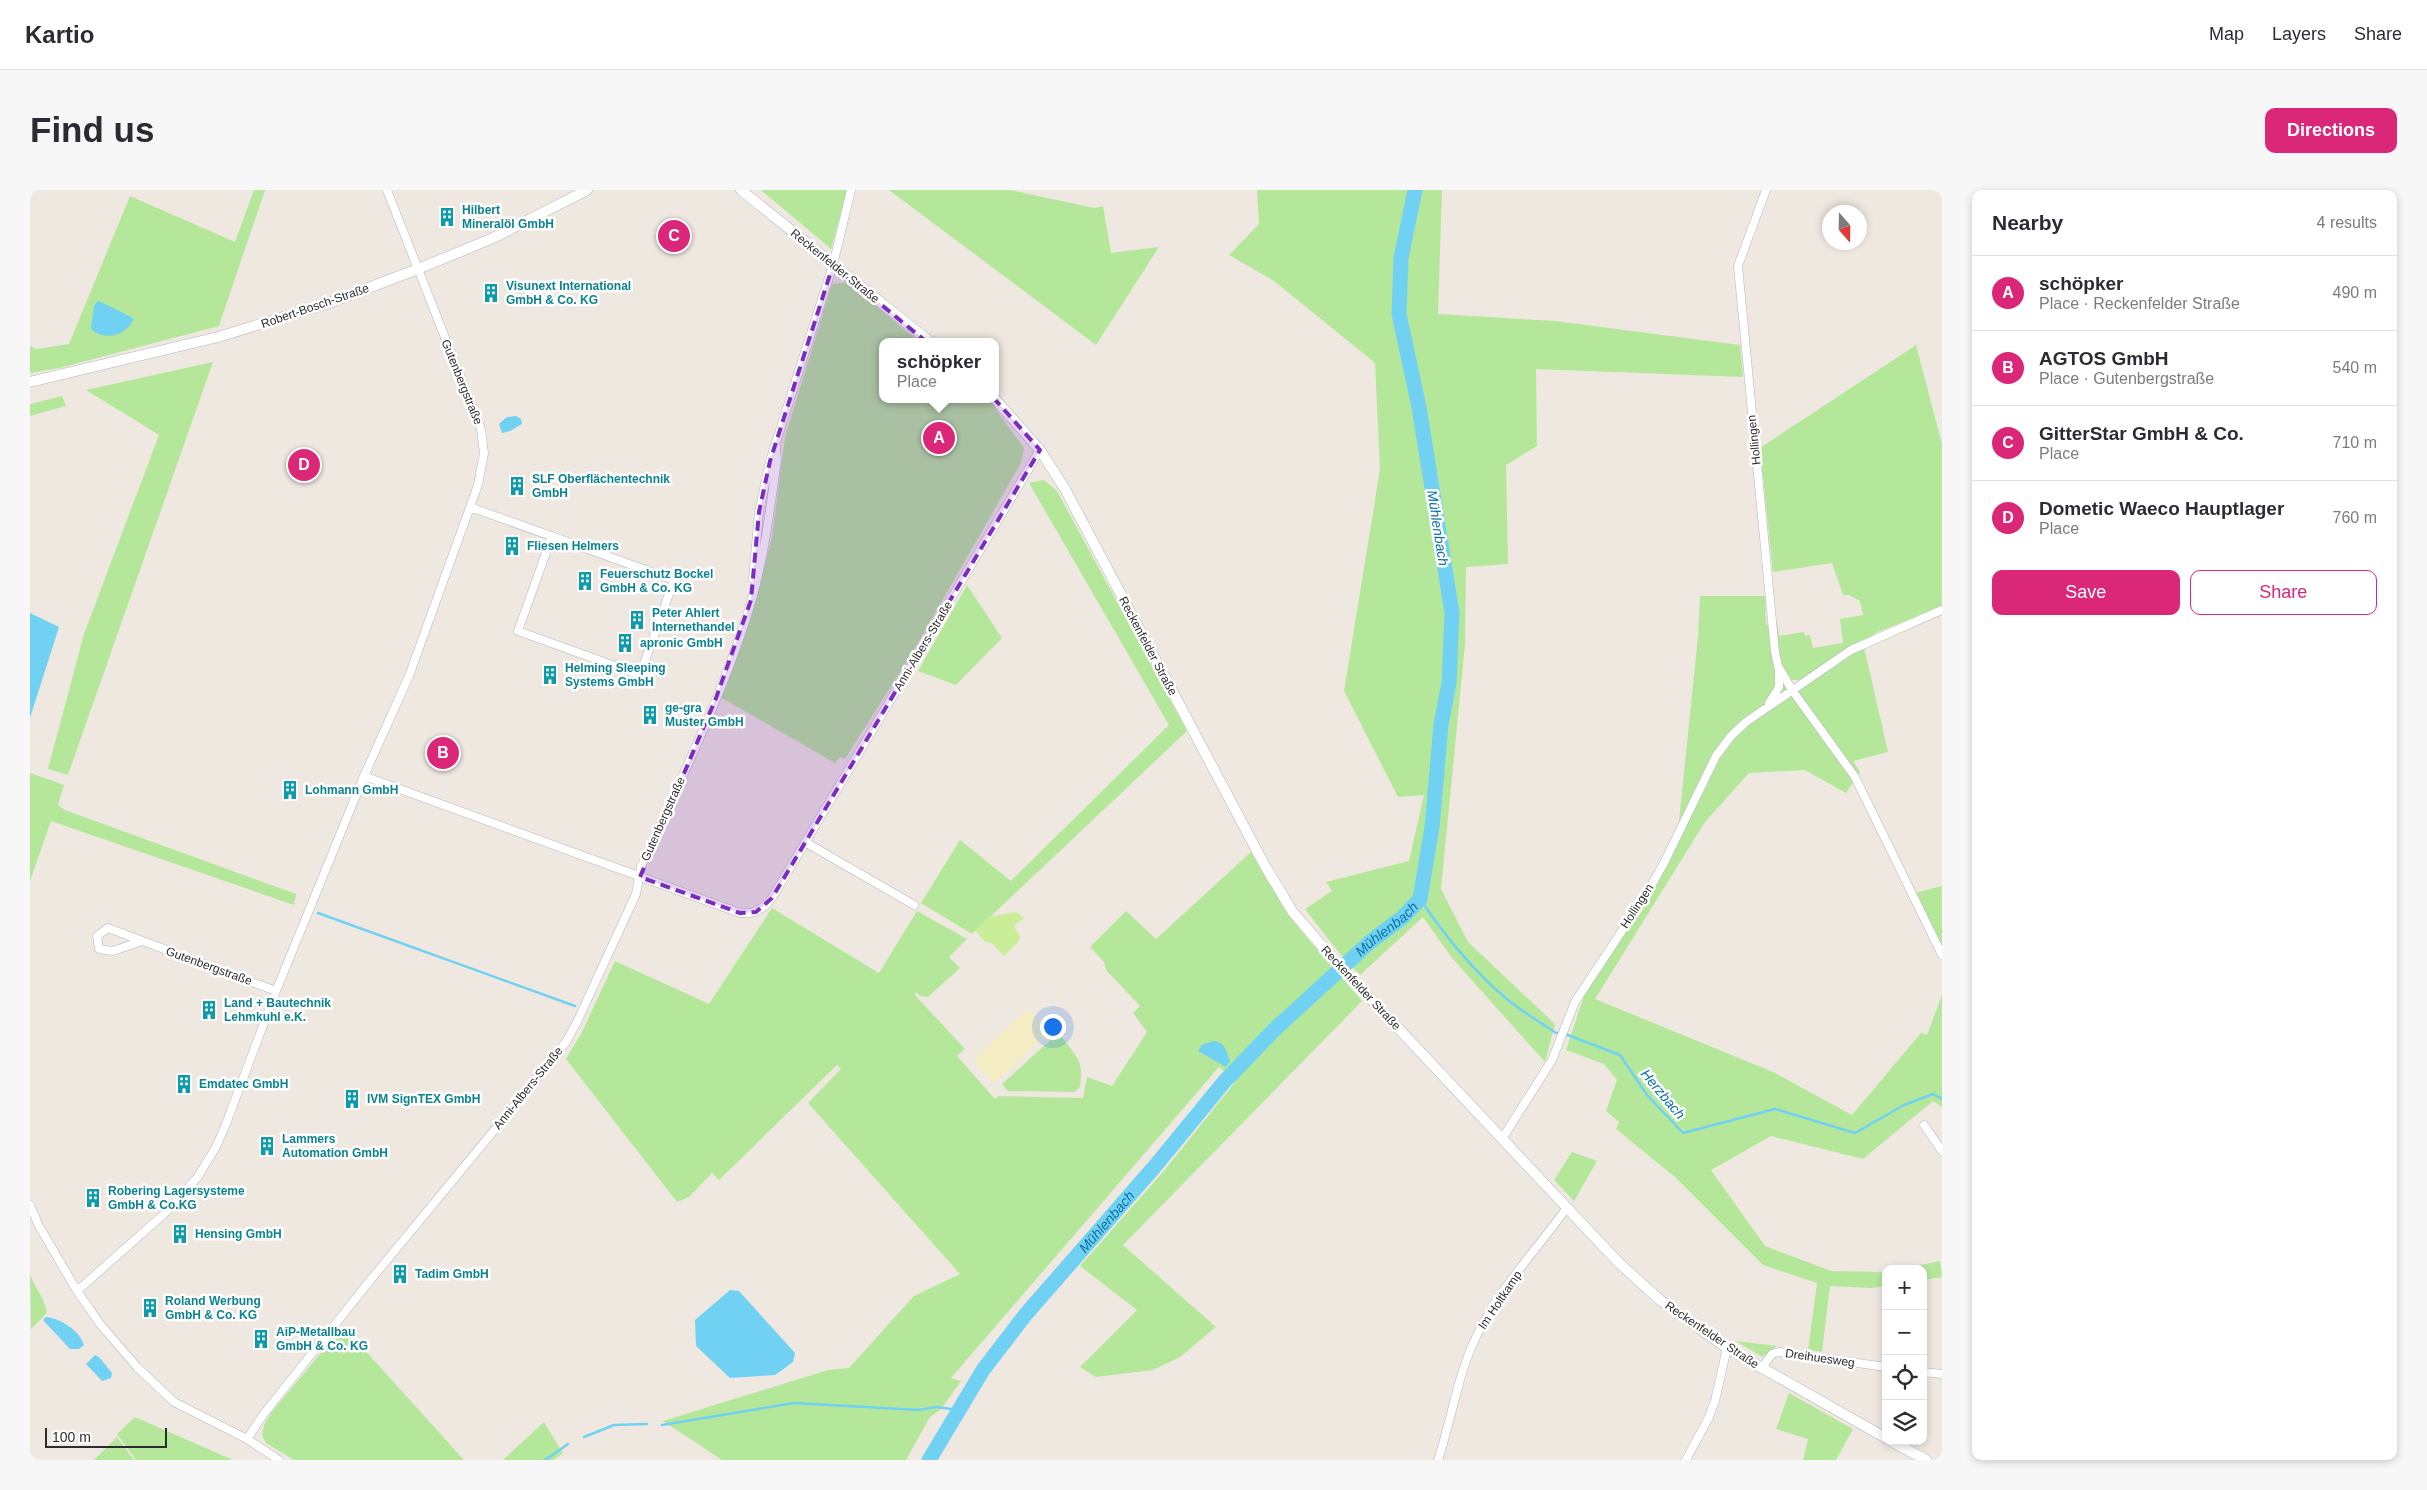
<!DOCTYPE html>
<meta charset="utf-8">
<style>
body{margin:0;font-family:Arial,sans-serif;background:#f7f7f7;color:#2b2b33}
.controls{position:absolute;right:15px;bottom:15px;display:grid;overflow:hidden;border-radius:10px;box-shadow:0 2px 8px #0003}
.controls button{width:45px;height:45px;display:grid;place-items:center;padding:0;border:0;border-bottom:1px solid #e1e1e2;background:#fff;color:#2b2b33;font:25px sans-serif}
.compass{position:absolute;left:1792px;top:15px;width:45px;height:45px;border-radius:50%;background:#fff;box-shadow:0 2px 8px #0003;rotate:160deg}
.scale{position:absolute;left:15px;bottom:12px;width:122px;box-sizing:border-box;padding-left:5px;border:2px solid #2d2d2d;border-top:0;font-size:14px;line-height:18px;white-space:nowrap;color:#2d2d2d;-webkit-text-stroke:4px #fff;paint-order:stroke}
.you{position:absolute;left:1022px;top:836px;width:18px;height:18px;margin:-12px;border:4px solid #fff;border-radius:50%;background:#1a73e8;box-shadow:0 0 0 8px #1a73e833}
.badge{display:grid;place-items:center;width:32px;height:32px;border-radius:50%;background:#db2777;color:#fff;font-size:16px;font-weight:700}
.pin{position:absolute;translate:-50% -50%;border:2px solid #fff;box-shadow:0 1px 5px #0006}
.popup{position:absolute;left:849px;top:148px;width:120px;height:65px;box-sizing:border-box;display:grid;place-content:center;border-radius:10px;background:#fff;filter:drop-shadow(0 1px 4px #0005);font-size:16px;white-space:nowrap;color:#7c7c81}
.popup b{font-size:19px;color:#2b2b33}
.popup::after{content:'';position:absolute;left:50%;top:100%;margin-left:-10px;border:10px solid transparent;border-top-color:#fff}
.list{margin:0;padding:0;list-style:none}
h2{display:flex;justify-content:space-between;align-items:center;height:65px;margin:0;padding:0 20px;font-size:21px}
h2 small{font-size:16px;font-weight:400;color:#7c7c81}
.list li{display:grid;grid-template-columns:32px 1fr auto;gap:15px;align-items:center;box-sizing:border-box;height:75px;padding:0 20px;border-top:1px solid #e1e1e2}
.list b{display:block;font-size:19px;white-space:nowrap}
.list p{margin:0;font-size:16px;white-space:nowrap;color:#7c7c81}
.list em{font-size:16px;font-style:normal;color:#7c7c81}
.actions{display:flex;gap:10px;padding:15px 20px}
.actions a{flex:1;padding:11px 0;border:1px solid #db2777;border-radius:10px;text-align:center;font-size:18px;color:#db2777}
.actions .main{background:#db2777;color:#fff}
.icon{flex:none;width:28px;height:28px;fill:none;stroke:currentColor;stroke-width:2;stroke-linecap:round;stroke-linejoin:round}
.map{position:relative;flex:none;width:1912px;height:1270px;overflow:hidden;border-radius:10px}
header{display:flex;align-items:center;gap:30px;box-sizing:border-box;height:70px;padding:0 25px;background:#fff;border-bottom:1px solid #e1e1e2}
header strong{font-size:24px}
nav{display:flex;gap:28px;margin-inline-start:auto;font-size:18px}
.intro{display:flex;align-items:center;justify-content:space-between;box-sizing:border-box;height:120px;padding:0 30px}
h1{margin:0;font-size:35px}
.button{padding:12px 22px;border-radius:10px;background:#db2777;color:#fff;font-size:18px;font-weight:700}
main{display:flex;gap:30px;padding:0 30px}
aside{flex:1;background:#fff;border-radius:10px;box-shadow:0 2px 8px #0003}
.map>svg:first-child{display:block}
</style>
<header>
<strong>Kartio</strong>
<nav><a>Map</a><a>Layers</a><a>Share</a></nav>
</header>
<div class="intro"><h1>Find us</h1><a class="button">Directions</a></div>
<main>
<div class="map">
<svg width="1912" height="1270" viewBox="0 0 1912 1270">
<rect width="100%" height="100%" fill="#efe8e0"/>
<!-- green -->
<path fill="#b5e79b" d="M224,0h11l-46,136 -160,42 -29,5v-27l6,3 33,-5 61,-148 105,46z
M731,0h86l-16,59z
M859,0h121l84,18 9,-2 8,47 48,-6 -63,98z
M1227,0h185l-4,124 117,7 185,24 3,32 -207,-8 1,77 -31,19 2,99 -42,3 -1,78 -24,244 27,53 87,82 -10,38 -93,-104 -29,-41 -63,58 -20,-21 -35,-45 27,-18 -6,-9 83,-21 15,-66 -26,2 -54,-106 36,-222 -5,-106 -101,-82 -45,-26 30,-31z
M818,92l71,60h-36v57h105l36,49 -3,15 -107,187 -69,109 -5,-2 -5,6 -115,-66 35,-94 17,-66 13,-100 47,-153z
M1886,155l26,99v162l-64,26 -78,48h-11l3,14 72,-47 24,105 -35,9 7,11 -14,21 -41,-23 -56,3 -44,49 -110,177 178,73 79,43 69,-82 6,2 15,-40v112l-9,-6 -70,58 -92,-23 -60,34 54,76 66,25 55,1v14l-15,2 -41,-2 -8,66 -14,-2 9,-67 -54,-18 -88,-88 -59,-48 3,-7 -13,-11 11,-31 -13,-16 -38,-14 18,-54 63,-100 30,-56 21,-203 2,-41h65l1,29 11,-3 2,14 25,-4 1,4 5,-1 3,13 30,-5 -3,-24 23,-4 -3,-14 -11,-6h-6l-11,-32 -59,9 -13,-124z
M183,172l-145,413 -20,-6 36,-135 75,-199 -73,-45z
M32,206l4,10 -36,10v-12z
M1014,290l13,11 130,240 -215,203 -51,-31 39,-63 51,41 158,-156 -140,-242z
M937,395l35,53 -46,47 -38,-14z
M0,583l34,12 -6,20 7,5 231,84 -2,11 -243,-84 -21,60z
M1221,662l32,55 18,24 61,70 -239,244 93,82 -36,30 -27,13 -57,7 -16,-10 57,-57 -57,-44 83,-94 73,-91 -17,-14 -268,311 10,3 -20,28 -11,8 -24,43h-184l-59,-39 165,-51 21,-2 65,-72 46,-22 -152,-171 33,-34 -4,-4 -118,115 -7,-7 -23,24 -12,5 -111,-143 15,-25 34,-73 94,43 63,-96 107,65 38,-62 50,28 -18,18 11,11 -32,29 -8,-1 -4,-4 -1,3 50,54 -8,7 38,43 4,-3 84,2 4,-21 25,9 35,-54 -14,-19 7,-7 -34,-36 -2,-8 -14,-15 36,-36 30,28z
M1912,696v62l-27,-55z
M1025,846l7,1c15,21 22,23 18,50l-6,5 -66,-1 -6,-7z
M1542,962l25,9 -23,40 -20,-21z
M1910,1071l2,16 -19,3v-11h-21z
M0,1084c5,15 15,24 17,39l-16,16z
M313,1136l121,134h-170l-28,-17 -4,-8 2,-10 7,-12z
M1706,1151l41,5 -15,11z
M1759,1203l64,36 -17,31h-33l5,-21 -32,-10z
M105,1227l98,43h-97l-19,-26z
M514,1232l19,31 -10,7h-50z
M87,1247l17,23h-40z"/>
<!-- sand -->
<path fill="#f4ecc3" d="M998,819l21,24 -55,50 -21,-23z"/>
<!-- pitch -->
<path fill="#caee97" d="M986,722l8,6 -10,8 6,11 -2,5 -14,14 -12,-13 -7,-1 -10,-12 13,-13z"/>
<!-- water -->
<path fill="#71d1f3" d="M68,111c4,1 34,16 36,18 -8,16 -28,23 -43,10l3,-23z
M486,226l5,3 1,5 -12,7 -8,2 -3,-9 8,-7z
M0,423l29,14 -29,91z
M1183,851c12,1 13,9 17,20l-4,6 -28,-16 4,-6z
M700,1100l9,1 56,62 -2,9 -18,13 -45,3 -34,-32 -1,-26z
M16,1127c14,1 34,14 38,28l-5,4h-9l-27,-29z
M65,1165l4,2 13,16 -1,5 -9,3 -16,-17z"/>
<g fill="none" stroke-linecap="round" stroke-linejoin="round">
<!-- stream -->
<path stroke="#71d1f3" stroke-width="2.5" d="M1390,709c25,37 54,73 88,101 15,12 32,22 48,33h4
M288,723l257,93
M1535,844l55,21 27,40 36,38 92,-24 80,24 49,-28 29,-11 9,5
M632,1235l132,-22 125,7 17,-3 23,3
M554,1247l30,-12 33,-1
M515,1270l23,-16"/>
<!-- river -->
<path stroke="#71d1f3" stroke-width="15" id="s1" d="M899,1270l54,-90 43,-56 130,-149 68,-83 50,-52 96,-88 33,-25 17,-18 12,-72 9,-102 8,-42 3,-70 -33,-206 -20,-93 2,-56 14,-68"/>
<!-- minor casing -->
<g stroke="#b3b6c1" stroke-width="9">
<path id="minor" d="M1736,0l-28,76 37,386 3,14 14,24 63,87 87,178
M440,317l204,73 -34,95 -122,-44 34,-95
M723,389l6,-67 11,-51 63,-196 18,-75
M1739,513l10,-16v-17
M334,586l376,137c14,2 23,-4 32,-15l268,-448
M775,652l109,63
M112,751l-29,10 -14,-2 -2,-13 11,-8 168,63 88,-215 45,-100 69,-191 6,-32 -3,-24 -94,-239
M1894,935l18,26
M1472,949l50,-79 23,-58 72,-109 17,-30 52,-107 15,-20 15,-14 105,-72 91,-40
M0,1015l9,21 38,65 23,33 37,43 37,35 73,37 32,21
M47,1101l87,-77 33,-36 19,-31 10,-23 50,-133
M1731,1179l11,-15 7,-2 107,15
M1893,1182l19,2
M217,1249l16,-24 101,-127 188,-228 14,-18 11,-20 59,-128 5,-27c39,-87 84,-176 111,-268 13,-45 18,-92 25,-138l-1,-14
M1408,1270c14,-42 20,-88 40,-127 22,-45 59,-84 88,-124
M1656,1270l23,-43 6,-16 12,-53"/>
</g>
<!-- tertiary casing -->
<g stroke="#b3b6c1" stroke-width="11">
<path id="tertiary" d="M711,0l189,152
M0,192l188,-45 108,-33 92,-35 75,-31 94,-48
M965,209l45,51 25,39 200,377 27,45 42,49 285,303 41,37 67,48 159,90
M1861,1251l35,19"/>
</g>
<!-- minor -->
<use href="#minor" stroke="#fff" stroke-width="8"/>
<!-- tertiary -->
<use href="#tertiary" stroke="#fff" stroke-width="10"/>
</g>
<!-- marked area -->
<path fill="#7b2cbf" fill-opacity="0.2" stroke="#7b2cbf" stroke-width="4" stroke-dasharray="10 6" stroke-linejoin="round" d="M803,75l158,130 49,55 -268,448 -16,14 -16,1 -100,-36 76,-179 35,-98 8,-88 11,-51z"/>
<!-- icons -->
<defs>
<g id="building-bare" transform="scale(1.5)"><path d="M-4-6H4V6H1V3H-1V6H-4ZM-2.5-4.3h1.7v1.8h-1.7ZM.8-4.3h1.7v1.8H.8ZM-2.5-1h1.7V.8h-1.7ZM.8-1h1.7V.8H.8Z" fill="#0f9aa8" stroke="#fff" stroke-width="2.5" paint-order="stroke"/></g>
</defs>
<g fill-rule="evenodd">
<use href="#building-bare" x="417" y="27"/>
<use href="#building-bare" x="461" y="103"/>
<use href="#building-bare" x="487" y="296"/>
<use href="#building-bare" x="482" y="356"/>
<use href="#building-bare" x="555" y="391"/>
<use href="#building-bare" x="607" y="430"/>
<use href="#building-bare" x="595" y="453"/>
<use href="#building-bare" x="520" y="485"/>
<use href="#building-bare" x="620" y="525"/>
<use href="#building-bare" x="260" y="600"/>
<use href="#building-bare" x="179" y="820"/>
<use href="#building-bare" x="154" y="894"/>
<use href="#building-bare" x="322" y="909"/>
<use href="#building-bare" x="237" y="956"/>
<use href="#building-bare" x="63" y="1008"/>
<use href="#building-bare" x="150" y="1044"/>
<use href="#building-bare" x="370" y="1084"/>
<use href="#building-bare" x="120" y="1118"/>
<use href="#building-bare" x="231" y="1149"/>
</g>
<g text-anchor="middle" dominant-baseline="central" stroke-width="5" stroke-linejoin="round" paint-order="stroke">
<!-- culture labels -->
<g font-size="12" font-weight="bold" fill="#0d838f" stroke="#fff" text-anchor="start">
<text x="432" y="20">Hilbert<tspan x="432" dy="14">Mineralöl GmbH</tspan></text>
<text x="476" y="96">Visunext International<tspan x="476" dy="14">GmbH &amp; Co. KG</tspan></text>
<text x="502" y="289">SLF Oberflächentechnik<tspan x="502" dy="14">GmbH</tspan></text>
<text x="497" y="356">Fliesen Helmers</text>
<text x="570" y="384">Feuerschutz Bockel<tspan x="570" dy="14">GmbH &amp; Co. KG</tspan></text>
<text x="622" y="423">Peter Ahlert<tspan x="622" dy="14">Internethandel</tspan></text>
<text x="610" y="453">apronic GmbH</text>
<text x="535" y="478">Helming Sleeping<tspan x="535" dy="14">Systems GmbH</tspan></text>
<text x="635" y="518">ge-gra<tspan x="635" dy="14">Muster GmbH</tspan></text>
<text x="275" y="600">Lohmann GmbH</text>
<text x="194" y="813">Land + Bautechnik<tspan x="194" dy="14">Lehmkuhl e.K.</tspan></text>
<text x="169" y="894">Emdatec GmbH</text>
<text x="337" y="909">IVM SignTEX GmbH</text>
<text x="252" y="949">Lammers<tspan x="252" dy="14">Automation GmbH</tspan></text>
<text x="78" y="1001">Robering Lagersysteme<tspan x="78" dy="14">GmbH &amp; Co.KG</tspan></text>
<text x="165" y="1044">Hensing GmbH</text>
<text x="385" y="1084">Tadim GmbH</text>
<text x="135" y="1111">Roland Werbung<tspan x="135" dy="14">GmbH &amp; Co. KG</tspan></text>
<text x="246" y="1142">AiP-Metallbau<tspan x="246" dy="14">GmbH &amp; Co. KG</tspan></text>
</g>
<!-- street labels -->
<g font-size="12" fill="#2d2d2d" stroke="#fff">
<text transform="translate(805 76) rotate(39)">Reckenfelder Straße</text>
<text transform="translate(285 116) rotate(-19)">Robert-Bosch-Straße</text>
<text transform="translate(432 192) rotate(68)">Gutenbergstraße</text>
<text transform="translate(1724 250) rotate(-96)">Hollingen</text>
<text transform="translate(893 456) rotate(-59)">Anni-Albers-Straße</text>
<text transform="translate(1118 456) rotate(62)">Reckenfelder Straße</text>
<text transform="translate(633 629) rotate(-66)">Gutenbergstraße</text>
<text transform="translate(1607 716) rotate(-57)">Hollingen</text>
<text transform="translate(179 776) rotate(20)">Gutenbergstraße</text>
<text transform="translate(1331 798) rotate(47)">Reckenfelder Straße</text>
<text transform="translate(498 898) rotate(-51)">Anni-Albers-Straße</text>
<text transform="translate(1470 1110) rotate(-56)">Im Holtkamp</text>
<text transform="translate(1682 1145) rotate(34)">Reckenfelder Straße</text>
<text transform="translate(1790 1168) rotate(8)">Dreihuesweg</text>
</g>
<!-- water labels -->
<g font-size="14" font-style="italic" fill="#0971a6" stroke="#fff">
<text transform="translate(1408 338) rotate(81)">Mühlenbach</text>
<text stroke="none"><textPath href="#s1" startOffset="704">Mühlenbach</textPath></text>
<text transform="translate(1633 904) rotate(50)">Herzbach</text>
<text stroke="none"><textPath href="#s1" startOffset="298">Mühlenbach</textPath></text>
</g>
</g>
</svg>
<div class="controls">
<button>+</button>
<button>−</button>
<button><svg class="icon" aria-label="locate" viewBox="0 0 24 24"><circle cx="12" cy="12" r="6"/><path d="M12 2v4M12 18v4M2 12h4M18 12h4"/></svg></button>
<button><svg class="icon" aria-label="layers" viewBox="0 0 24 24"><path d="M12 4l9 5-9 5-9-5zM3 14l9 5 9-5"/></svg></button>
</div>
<svg class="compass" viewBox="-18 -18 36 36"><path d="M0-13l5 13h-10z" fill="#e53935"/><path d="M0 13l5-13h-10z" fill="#7c7c81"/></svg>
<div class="scale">100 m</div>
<div class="you"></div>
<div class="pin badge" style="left:909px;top:248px">A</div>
<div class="popup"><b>schöpker</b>Place</div>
<div class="pin badge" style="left:413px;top:563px">B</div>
<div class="pin badge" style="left:644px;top:46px">C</div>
<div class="pin badge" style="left:274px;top:275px">D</div>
</div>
<aside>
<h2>Nearby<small>4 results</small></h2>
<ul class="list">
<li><span class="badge">A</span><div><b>schöpker</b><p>Place · Reckenfelder Straße</p></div><em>490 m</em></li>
<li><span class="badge">B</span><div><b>AGTOS GmbH</b><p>Place · Gutenbergstraße</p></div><em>540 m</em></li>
<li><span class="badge">C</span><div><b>GitterStar GmbH &amp; Co.</b><p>Place</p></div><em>710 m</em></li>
<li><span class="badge">D</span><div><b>Dometic Waeco Hauptlager</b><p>Place</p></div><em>760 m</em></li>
</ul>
<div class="actions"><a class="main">Save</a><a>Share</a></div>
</aside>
</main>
